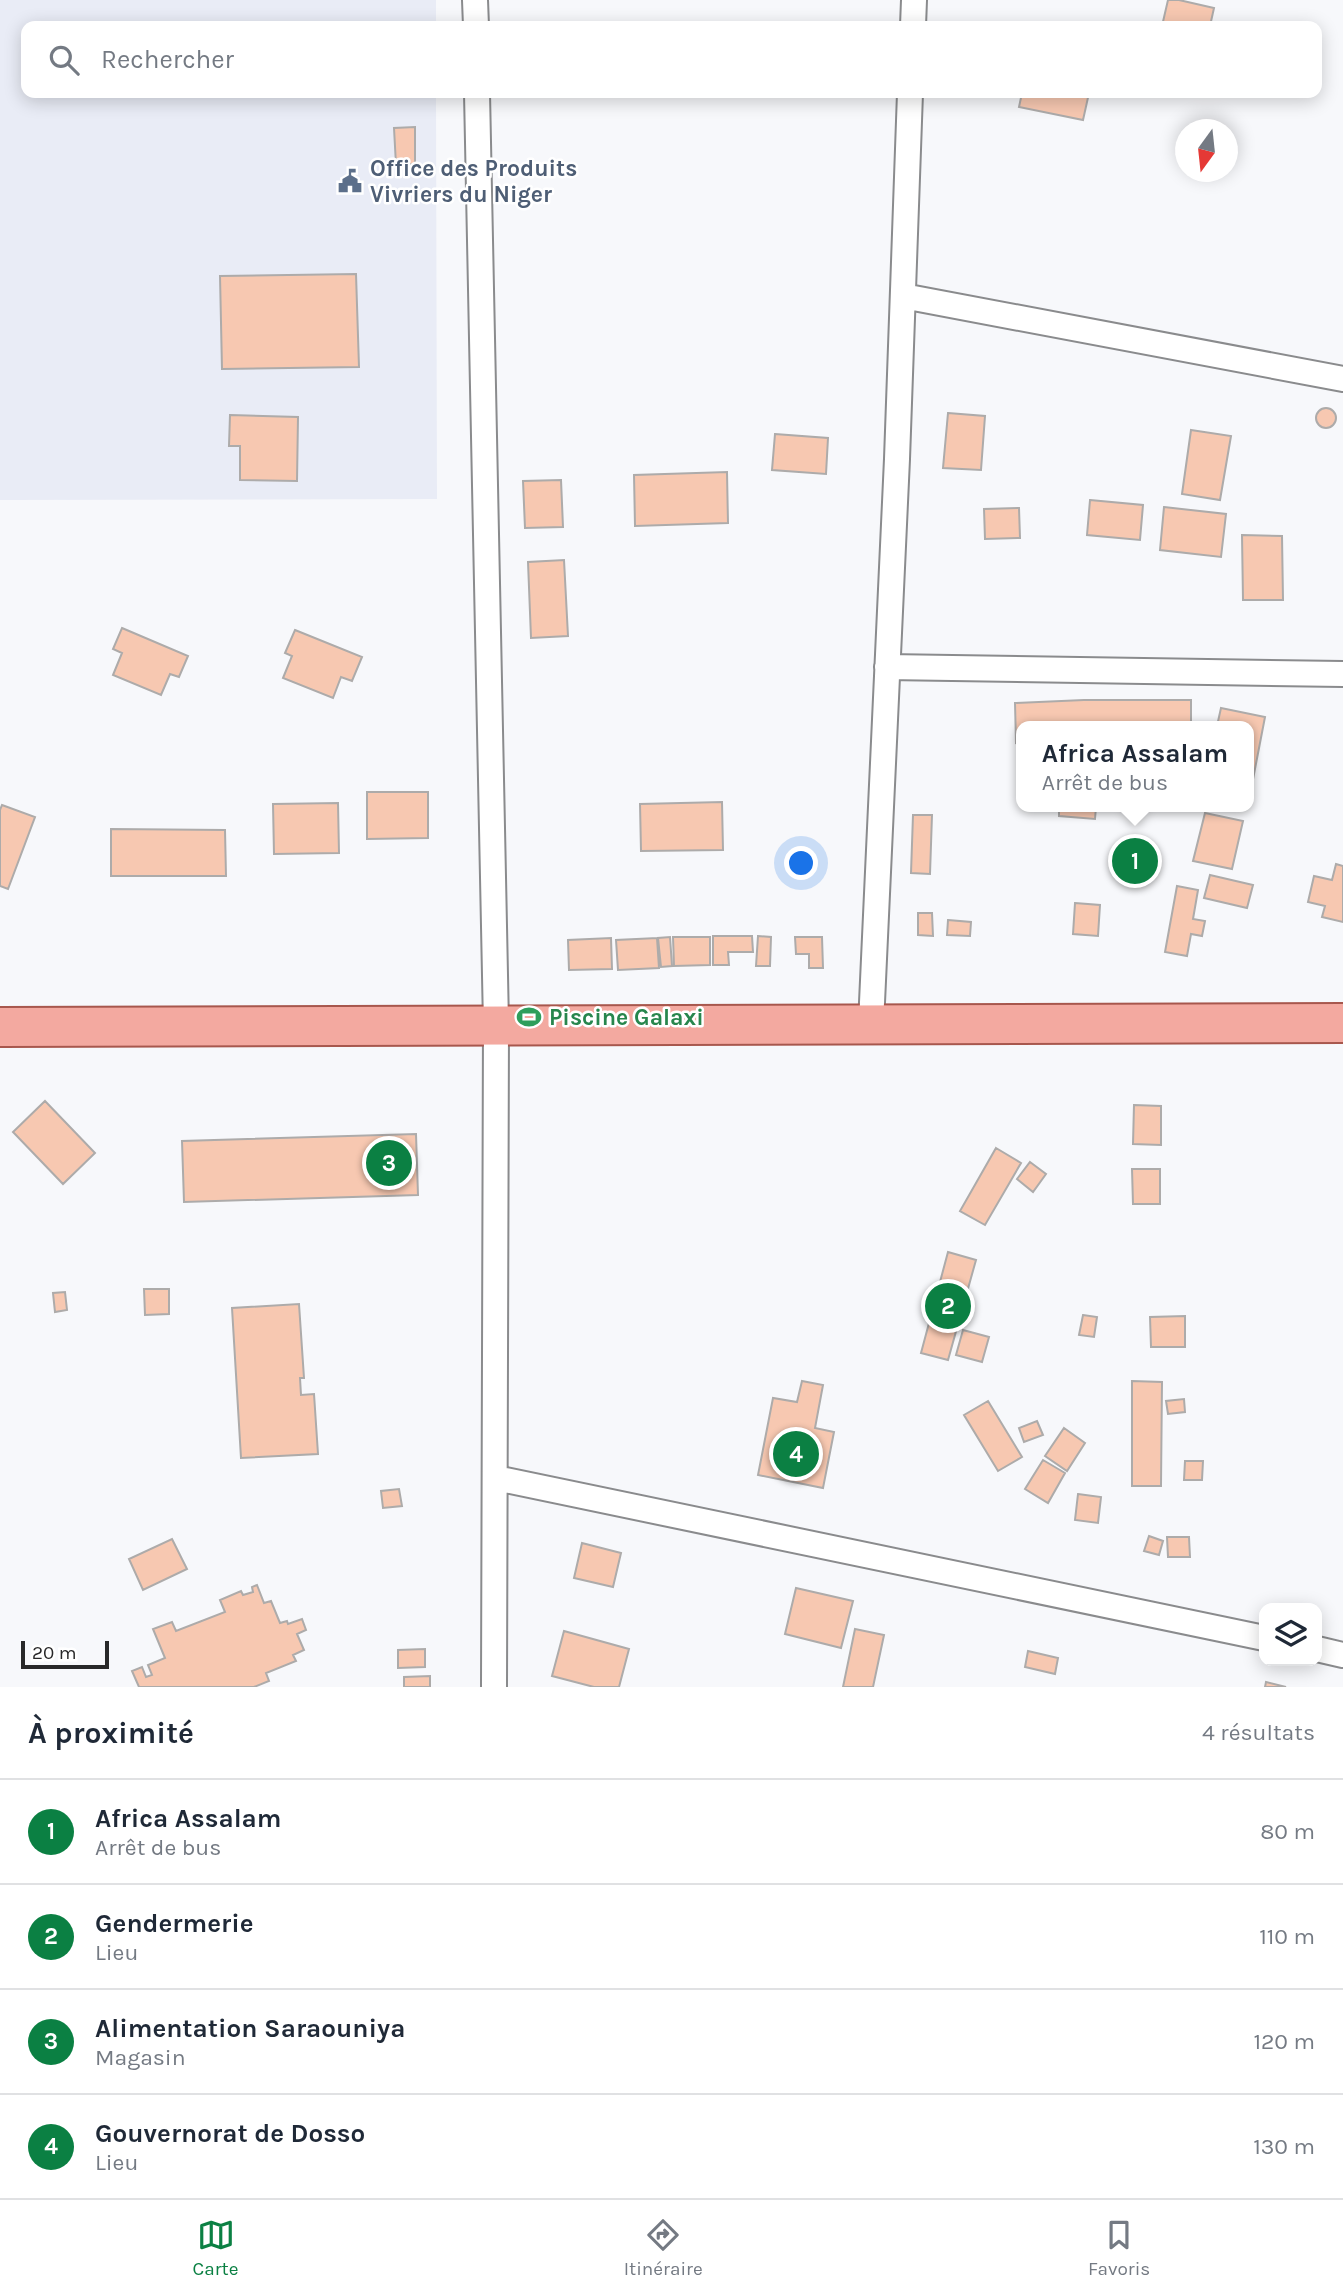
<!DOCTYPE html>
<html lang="fr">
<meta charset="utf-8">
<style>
body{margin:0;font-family:Karla,sans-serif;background:#f2f2f3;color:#1f2937}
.controls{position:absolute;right:21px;bottom:21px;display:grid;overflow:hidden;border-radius:14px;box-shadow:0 4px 18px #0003}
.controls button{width:63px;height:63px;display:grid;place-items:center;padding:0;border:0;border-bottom:2px solid #e0e1e3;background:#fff;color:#1f2937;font:35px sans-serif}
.compass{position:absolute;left:1175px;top:119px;width:63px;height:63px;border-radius:50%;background:#fff;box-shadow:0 4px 18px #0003;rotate:195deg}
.scale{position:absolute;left:21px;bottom:18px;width:88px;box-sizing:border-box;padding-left:7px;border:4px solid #282829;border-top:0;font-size:19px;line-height:24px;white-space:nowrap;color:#282829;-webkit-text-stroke:5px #fff;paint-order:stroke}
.you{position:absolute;left:802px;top:864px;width:24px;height:24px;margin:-18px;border:5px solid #fff;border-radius:50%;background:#1a73e8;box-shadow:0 0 0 10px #1a73e833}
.badge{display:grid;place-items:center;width:46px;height:46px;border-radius:50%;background:#0b8043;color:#fff;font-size:23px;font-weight:700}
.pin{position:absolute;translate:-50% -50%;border:4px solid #fff;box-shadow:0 2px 7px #0006}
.popup{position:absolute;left:1016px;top:721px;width:238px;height:91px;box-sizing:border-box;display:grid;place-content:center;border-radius:14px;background:#fff;filter:drop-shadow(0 2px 5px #0005);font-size:23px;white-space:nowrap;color:#747a83}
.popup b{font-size:26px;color:#1f2937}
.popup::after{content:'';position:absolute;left:50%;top:100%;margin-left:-14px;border:14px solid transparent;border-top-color:#fff}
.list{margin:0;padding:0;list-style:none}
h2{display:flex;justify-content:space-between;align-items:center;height:91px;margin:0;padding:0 28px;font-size:30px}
h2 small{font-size:23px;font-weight:400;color:#747a83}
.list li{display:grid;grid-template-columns:46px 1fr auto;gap:21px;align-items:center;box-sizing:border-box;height:105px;padding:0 28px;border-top:2px solid #e0e1e3}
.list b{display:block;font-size:26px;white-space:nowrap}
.list p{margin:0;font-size:23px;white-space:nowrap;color:#747a83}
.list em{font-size:23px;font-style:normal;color:#747a83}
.icon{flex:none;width:38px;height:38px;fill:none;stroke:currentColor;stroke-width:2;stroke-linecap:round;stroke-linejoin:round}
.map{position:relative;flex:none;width:1343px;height:1687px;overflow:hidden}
.search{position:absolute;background:#fff;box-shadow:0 4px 18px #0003;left:21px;right:21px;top:21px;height:77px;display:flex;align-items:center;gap:18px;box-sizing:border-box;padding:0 24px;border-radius:14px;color:#747a83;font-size:26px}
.sheet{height:511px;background:#fff}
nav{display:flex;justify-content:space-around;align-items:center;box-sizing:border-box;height:98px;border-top:2px solid #e0e1e3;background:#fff;font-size:19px;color:#747a83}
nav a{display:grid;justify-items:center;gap:4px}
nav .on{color:#0b8043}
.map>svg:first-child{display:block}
</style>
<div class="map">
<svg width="1343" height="1687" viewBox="0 0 1343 1687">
<rect width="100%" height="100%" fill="#f7f8fb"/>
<!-- built -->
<path fill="#e9ecf6" d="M0,0h436v26h-410v67h410l1,406 -437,1z"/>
<!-- building -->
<path fill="#f7c8b1" stroke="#adabaa" stroke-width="2" d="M1168,0h11l35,8 -4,18h-48z
M1022,93h67l-6,27 -64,-13z
M415,127v37l-19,1 -2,-37z
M356,274l3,93 -137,2 -2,-93z
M1316 418a10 10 0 1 1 20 0a10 10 0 1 1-20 0Z
M948,413l37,3 -4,54 -38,-2z
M230,415l68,2 -1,64 -57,-1v-34h-11z
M1191,430l40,6 -11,64 -38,-6z
M775,434l53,4 -2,36 -54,-4z
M727,472l1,51 -93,3 -1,-51z
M561,480l2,47 -38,1 -2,-47z
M1090,500l53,5 -3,35 -53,-5z
M1164,507l62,7 -5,43 -61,-7z
M1019,508l1,30 -35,1 -1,-30z
M1242,535l40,1 1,64h-40z
M564,560l4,76 -37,2 -3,-76z
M122,628l66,28 -9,21 -9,-3 -9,21 -48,-20 9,-22 -9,-4z
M295,630l67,27 -10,24 -11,-4 -8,21 -50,-20 9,-22 -7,-3z
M1084,700h107v26h-170v16l-5,1 -1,-40z
M1221,708l44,9 -16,83v-74h-32z
M367,792h61v46l-61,1z
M722,802l1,48 -82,1 -1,-47z
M338,803l1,50 -65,1 -1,-50z
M2,805l33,12 -27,72 -8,-3v-76z
M1059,807h37l-1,12 -36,-3z
M1205,813l38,8 -11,48 -39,-8z
M913,815h19l-2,59 -19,-1z
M111,829l114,1 1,46h-115z
M1336,864l7,2v56l-21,-5 3,-11 -17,-4 6,-26 18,4z
M1210,875l43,10 -6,23 -43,-10z
M1177,886l21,4 -5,29 12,2 -3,15 -11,-2 -4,22 -22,-4z
M1075,903l25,2 -2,31 -25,-2z
M918,913h14l1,23 -15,-1z
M948,920l23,2 -1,14 -23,-1z
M713,936h39l1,16h-25l1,13h-16z
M758,936l13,1 -1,29h-14z
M670,937l2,29 -11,1 -3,-29z
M673,937h37v28l-36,1z
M795,937h27l1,31h-14v-14h-13z
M611,938l1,31 -43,1 -1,-30z
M657,938l2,30 -41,2 -2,-30z
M45,1101l50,52 -32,31 -50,-52z
M1134,1105l27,1v39l-28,-1z
M416,1134l2,61 -234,7 -2,-61z
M996,1148l25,15 -36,62 -25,-14z
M1030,1162l16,12 -13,18 -16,-13z
M1132,1169h28v35h-27z
M948,1252l28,8 -28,100 -27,-7z
M144,1289h25v25l-24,1z
M65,1292l2,18 -12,2 -2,-19z
M299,1304l5,74h-4l1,17 13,-1 4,60 -77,4 -9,-150z
M1083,1315l14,2 -3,20 -15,-2z
M1185,1316v31h-34l-1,-30z
M963,1330l26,7 -7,25 -26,-7z
M802,1381l21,4 -8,43 19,4 -11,56 -65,-13 15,-77 24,4z
M1132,1381l30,1 -1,104h-29z
M1184,1399l1,13 -17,2 -2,-13z
M988,1401l34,56 -24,14 -34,-56z
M1037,1421l6,14 -19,7 -5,-14z
M1064,1428l21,15 -18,28 -22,-15z
M1043,1460l22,13 -17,30 -23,-14z
M1185,1461h18l-1,19h-18z
M399,1489l3,17 -19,2 -2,-17z
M1078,1494l23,3 -3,26 -23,-3z
M1149,1536l14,5 -4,14 -15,-4z
M1167,1537h22l1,20h-22z
M172,1539l15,30 -44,21 -14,-31z
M582,1543l39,10 -8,34 -39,-9z
M257,1585l7,18 7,-2 9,22 7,-2 1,3 14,-5 4,11 -9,4 7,16 -11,5 3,6 -30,12 3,8 -15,6h-115l-7,-16 10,-4 4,10 6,-2 -4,-10 17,-7 -12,-29 19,-7 4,9 49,-19 -5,-12 21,-9 2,4 10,-3 -1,-5z
M796,1588l57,13 -12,47 -56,-14z
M855,1629l29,6 -11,52h-30z
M564,1631l65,18 -10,38h-25l-42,-11z
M425,1649v18l-27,1v-18z
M1028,1651l30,7 -3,16 -30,-7z
M430,1676v11h-26v-10z
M1266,1682l20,5h-21z"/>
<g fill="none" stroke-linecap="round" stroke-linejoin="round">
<!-- street casing -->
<g stroke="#8a8b8d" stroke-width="28">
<path id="street" d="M475,0l1,26
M913,26l1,-26
M477,93l19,931 -2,663
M903,296l440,83
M887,667l456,7
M871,1024l26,-565 13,-366
M496,1478l768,160
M1317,1649l26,6"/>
</g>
<!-- primary casing -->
<g stroke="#a7574d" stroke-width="42">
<path id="primary" d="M0,1027l1343,-4"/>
</g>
<!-- street -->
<use href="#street" stroke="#fff" stroke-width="24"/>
<!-- primary -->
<use href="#primary" stroke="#f3a9a0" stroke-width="38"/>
</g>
<!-- icons -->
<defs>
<g id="civic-bare" transform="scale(1.89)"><path d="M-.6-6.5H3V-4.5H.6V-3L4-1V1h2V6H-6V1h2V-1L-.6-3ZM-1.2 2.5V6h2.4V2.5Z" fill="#5c6f8a" stroke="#fff" stroke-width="2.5" paint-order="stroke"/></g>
<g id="stadium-bare" transform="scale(1.89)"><path d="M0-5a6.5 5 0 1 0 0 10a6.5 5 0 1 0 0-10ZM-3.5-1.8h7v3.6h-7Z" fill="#2e9e5b" stroke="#fff" stroke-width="2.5" paint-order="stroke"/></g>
</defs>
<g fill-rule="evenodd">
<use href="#civic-bare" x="350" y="181"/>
<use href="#stadium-bare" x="529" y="1017"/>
</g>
<g text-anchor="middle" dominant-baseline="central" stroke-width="5" stroke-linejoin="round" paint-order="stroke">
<!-- service labels -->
<g font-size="23" font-weight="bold" fill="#4e5e75" stroke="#fff" text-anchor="start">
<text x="370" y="168">Office des Produits<tspan x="370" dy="26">Vivriers du Niger</tspan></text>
</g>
<!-- leisure labels -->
<g font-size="23" font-weight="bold" fill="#27864d" stroke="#fff" text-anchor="start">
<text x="549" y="1017">Piscine Galaxi</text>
</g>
</g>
</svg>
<div class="controls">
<button><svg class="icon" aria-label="layers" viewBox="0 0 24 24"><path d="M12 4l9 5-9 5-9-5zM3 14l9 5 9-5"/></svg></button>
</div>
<svg class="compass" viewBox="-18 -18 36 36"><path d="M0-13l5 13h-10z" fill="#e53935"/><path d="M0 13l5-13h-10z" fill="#747a83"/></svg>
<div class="scale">20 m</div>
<div class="you"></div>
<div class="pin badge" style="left:1135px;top:861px">1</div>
<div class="popup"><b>Africa Assalam</b>Arrêt de bus</div>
<div class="pin badge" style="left:948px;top:1306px">2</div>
<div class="pin badge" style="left:389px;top:1163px">3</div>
<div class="pin badge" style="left:796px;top:1454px">4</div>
<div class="search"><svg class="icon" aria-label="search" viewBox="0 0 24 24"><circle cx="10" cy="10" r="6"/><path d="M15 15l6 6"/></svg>Rechercher</div>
</div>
<section class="sheet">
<h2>À proximité<small>4 résultats</small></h2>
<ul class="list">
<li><span class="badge">1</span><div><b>Africa Assalam</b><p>Arrêt de bus</p></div><em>80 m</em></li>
<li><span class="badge">2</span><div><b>Gendermerie</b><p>Lieu</p></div><em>110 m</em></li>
<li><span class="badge">3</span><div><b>Alimentation Saraouniya</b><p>Magasin</p></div><em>120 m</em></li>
<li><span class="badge">4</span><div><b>Gouvernorat de Dosso</b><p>Lieu</p></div><em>130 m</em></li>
</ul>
</section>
<nav>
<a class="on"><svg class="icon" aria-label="map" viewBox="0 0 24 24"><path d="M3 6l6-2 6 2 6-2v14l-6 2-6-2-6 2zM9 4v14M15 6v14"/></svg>Carte</a>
<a><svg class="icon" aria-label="directions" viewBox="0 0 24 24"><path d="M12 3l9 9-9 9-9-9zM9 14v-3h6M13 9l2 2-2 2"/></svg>Itinéraire</a>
<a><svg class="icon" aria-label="saved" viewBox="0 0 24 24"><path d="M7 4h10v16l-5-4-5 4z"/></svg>Favoris</a>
</nav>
